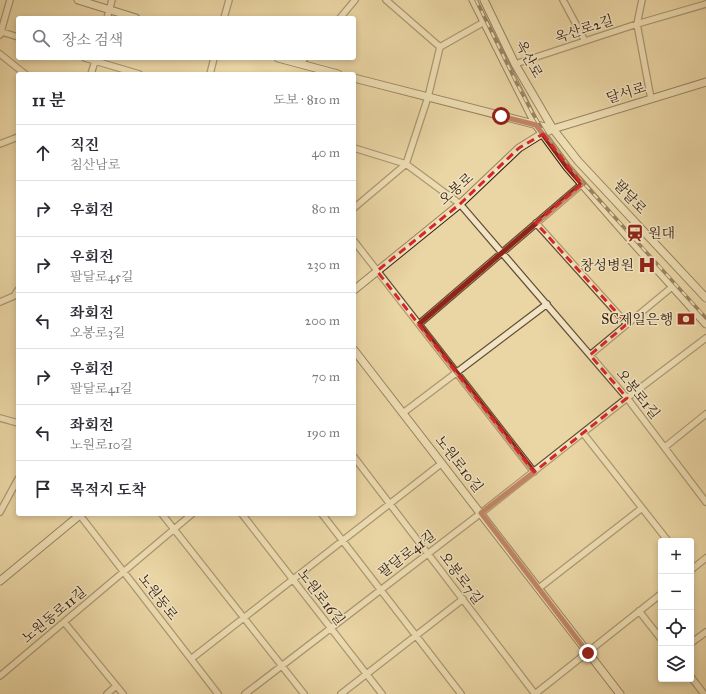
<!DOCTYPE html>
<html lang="ko">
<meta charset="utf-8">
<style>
body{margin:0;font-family:"IM FELL Great Primer","Noto Serif KR",serif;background:#f2f2f3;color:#2b2b33}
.controls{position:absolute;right:12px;bottom:12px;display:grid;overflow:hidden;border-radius:4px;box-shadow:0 2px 6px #0003}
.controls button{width:36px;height:36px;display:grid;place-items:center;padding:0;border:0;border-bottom:1px solid #e1e1e2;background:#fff;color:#2b2b33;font:20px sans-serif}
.stop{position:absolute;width:12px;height:12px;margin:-9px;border:3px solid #8f2418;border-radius:50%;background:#fff}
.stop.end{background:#8f2418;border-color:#fff;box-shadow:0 1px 4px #0008}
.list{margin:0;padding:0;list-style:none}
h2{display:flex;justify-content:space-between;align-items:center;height:52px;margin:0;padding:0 16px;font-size:17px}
h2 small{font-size:13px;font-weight:400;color:#7c7c81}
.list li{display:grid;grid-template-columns:26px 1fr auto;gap:12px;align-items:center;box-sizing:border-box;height:56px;padding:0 16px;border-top:1px solid #e1e1e2}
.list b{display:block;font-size:15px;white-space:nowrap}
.list p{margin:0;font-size:13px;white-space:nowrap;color:#7c7c81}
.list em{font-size:13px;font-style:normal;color:#7c7c81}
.icon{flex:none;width:22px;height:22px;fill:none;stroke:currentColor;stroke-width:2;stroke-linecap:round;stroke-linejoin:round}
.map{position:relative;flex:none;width:706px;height:694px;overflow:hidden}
.search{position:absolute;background:#fff;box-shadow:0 2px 6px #0003;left:16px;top:16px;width:340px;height:44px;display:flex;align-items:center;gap:10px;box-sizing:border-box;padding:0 14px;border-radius:4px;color:#7c7c81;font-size:15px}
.panel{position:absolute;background:#fff;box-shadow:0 2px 6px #0003;left:16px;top:72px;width:340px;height:444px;border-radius:4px}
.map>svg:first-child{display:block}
</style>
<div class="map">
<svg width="706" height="694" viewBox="0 0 706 694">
<rect width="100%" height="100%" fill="#ead5a4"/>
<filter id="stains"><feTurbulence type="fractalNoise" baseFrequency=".005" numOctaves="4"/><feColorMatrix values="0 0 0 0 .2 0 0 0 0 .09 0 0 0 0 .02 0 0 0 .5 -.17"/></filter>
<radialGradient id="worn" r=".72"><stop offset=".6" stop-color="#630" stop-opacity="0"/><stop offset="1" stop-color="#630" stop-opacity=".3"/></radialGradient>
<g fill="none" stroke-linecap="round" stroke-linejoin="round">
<!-- street casing -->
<g stroke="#644e34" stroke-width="8">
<path id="street" d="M386,0l54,47
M563,0l22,41
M642,0l-5,24 14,75
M107,18l5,-18
M224,18l5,-18
M340,18l15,-18
M2,32l16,5
M0,35l10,-35
M440,47l44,-25
M0,54l25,20
M85,58l54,16
M300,64l5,-6
M515,64l122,-40 69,-20
M91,74l5,-16
M210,74l4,-16
M0,144l18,-7
M354,148l52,16 54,40 167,194 79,104
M354,208l52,-44 22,-67 12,-50
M536,223l91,101
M354,241l180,231
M0,302l14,-6 4,-6
M419,324l163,-140
M590,355l82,-68
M403,413l144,-109
M0,418l18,5
M583,433l85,108
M665,447l41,-33
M354,457l181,237
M0,512l18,-33
M79,514l139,180
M162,514l142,180
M242,514l140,180
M322,514l139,180
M691,570l15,-12
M539,588l103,-80
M639,611l22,28
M64,622l59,72
M691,643l15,-11
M191,659l251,-196
M0,676l192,-162
M691,677l13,17
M107,694l9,-8
M245,694l236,-181 146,-115 79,-60
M341,694l122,-95
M535,694l126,-100"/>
</g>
<!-- secondary casing -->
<g stroke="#37210e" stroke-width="9">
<path id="secondary" d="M78,0l58,18
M473,0l63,125 31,42 69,79 70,78
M484,0l31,64 38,65 25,32 128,137
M278,58l60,16
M354,78l199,51
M354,290l106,-86 59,-56 21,-13 13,-6 153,-47
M354,350l266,344
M0,581l81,-67"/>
</g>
<!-- street -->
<use href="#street" stroke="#f1e4c4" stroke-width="5.5"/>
<!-- secondary -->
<use href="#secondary" stroke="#f1e4c4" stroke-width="7"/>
<!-- rail casing -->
<g stroke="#37210e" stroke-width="3.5">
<path id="rail" d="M476,0l40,82 17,32 16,26 22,29 135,149"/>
</g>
<!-- rail -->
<use href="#rail" stroke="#f1e4c4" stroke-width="2" stroke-dasharray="6" stroke-linecap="butt"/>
</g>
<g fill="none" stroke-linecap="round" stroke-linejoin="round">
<!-- route -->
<path stroke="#8f2418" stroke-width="5" d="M501,116l35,9 31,42 15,17 -163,140 115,148 -53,41 107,140"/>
</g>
<!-- marked area -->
<path d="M0 0H706V694H0ZM543,134l39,50 -46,39 91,101 -37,31 37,43 -93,74 -157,-201 83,-67 59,-56z" fill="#ead5a4" fill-opacity=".55" fill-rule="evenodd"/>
<path fill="none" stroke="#d62828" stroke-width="3" stroke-dasharray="8 5" stroke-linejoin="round" d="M543,134l39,50 -46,39 91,101 -37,31 37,43 -93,74 -157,-201 83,-67 59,-56z"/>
<!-- icons -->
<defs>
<g id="station-bare" transform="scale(1.38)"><path d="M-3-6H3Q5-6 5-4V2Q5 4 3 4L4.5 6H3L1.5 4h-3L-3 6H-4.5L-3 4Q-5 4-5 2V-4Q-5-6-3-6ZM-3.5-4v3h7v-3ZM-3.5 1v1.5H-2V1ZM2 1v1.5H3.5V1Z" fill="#8f2418" stroke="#f1e4c4" stroke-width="2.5" paint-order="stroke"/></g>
<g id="hospital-bare" transform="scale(1.38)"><path d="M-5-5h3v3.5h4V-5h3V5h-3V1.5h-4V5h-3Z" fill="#8f2418" stroke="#f1e4c4" stroke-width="2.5" paint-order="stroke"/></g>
<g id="bank-bare" transform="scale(1.38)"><path d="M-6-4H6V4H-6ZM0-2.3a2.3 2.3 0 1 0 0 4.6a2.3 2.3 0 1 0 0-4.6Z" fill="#8f2418" stroke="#f1e4c4" stroke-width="2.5" paint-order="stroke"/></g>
</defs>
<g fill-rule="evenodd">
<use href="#station-bare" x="635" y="233"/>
<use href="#hospital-bare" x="647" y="265"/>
<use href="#bank-bare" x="686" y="319"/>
</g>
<g text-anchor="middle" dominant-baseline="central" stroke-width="3" stroke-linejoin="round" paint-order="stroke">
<!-- street labels -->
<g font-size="14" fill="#37210e" stroke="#f1e4c4">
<text transform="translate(584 29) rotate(-18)">옥산로2길</text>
<text transform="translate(529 59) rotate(62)">옥산로</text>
<text transform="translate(626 93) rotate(-17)">달서로</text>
<text transform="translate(456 189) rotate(-41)">오봉로</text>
<text transform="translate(630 197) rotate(47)">팔달로</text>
<text transform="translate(638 394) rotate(51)">오봉로1길</text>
<text transform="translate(459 464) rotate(52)">노원로10길</text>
<text transform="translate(407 554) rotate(-37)">팔달로41길</text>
<text transform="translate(461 578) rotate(53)">오봉로7길</text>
<text transform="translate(158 597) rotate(52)">노원동로</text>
<text transform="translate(321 597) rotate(52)">노원로16길</text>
<text transform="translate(54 615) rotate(-40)">노원동로11길</text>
</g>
<!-- poi labels -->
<g font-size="14" fill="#37210e" stroke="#f1e4c4" text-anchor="end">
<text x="648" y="233" text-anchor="start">원대</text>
<text x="634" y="265">창성병원</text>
<text x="673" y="319">SC제일은행</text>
</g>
</g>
<rect width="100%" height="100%" filter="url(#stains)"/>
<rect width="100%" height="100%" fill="url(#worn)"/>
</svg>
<div class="controls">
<button>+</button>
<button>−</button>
<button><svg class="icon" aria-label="locate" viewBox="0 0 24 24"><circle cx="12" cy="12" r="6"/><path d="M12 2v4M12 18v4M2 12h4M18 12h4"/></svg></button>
<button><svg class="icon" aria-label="layers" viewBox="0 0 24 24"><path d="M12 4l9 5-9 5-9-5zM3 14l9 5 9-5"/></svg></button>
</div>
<div class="stop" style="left:501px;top:116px"></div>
<div class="stop end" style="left:588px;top:653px"></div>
<div class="search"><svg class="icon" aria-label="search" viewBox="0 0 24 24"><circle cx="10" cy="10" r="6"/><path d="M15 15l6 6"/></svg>장소 검색</div>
<section class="panel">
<h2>11 분<small>도보 · 810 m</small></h2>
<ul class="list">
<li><svg class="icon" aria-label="ahead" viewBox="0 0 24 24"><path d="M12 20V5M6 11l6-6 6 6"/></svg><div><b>직진</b><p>침산남로</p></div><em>40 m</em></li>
<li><svg class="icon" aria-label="right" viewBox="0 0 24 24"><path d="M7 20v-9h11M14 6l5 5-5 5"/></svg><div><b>우회전</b></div><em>80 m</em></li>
<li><svg class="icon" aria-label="right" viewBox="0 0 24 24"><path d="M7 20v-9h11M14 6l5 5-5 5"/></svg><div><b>우회전</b><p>팔달로45길</p></div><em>230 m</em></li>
<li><svg class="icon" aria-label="left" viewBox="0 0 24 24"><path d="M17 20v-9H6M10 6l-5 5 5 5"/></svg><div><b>좌회전</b><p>오봉로3길</p></div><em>200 m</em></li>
<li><svg class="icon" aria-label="right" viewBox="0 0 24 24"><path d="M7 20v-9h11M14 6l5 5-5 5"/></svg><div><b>우회전</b><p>팔달로41길</p></div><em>70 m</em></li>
<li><svg class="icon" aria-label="left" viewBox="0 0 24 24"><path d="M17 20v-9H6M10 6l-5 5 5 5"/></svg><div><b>좌회전</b><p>노원로10길</p></div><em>190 m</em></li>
<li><svg class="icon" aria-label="arrive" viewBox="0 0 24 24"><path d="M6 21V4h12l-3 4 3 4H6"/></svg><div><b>목적지 도착</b></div></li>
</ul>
</section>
</div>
